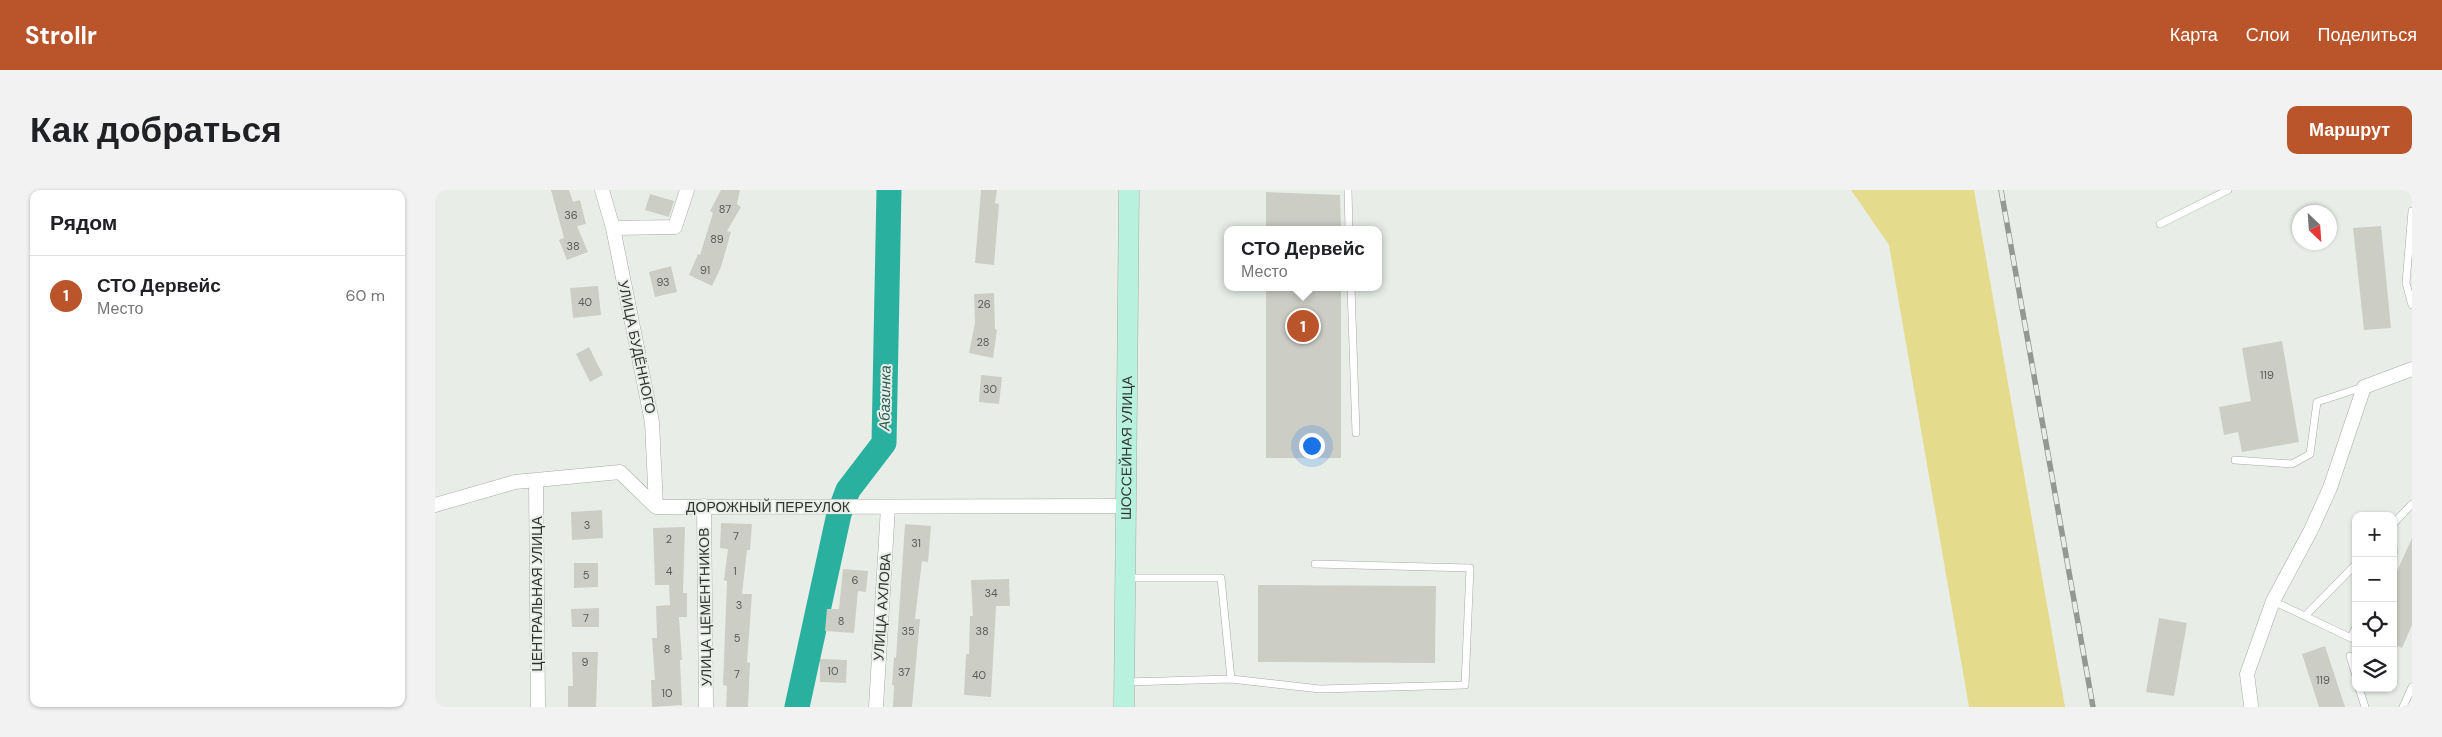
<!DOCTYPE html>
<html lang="ru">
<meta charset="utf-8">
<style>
body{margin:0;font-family:"DM Sans",sans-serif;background:#f2f2f2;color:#202124}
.controls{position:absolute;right:15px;bottom:15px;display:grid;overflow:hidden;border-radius:10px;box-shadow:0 1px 4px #0004}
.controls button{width:45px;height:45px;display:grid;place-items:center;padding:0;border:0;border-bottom:1px solid #e0e0e0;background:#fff;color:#202124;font:25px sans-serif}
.compass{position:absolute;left:1857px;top:15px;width:45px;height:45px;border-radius:50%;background:#fff;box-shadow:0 1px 4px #0004;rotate:155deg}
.you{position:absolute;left:876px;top:255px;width:18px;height:18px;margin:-12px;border:4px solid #fff;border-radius:50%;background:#1a73e8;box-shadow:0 0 0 8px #1a73e833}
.badge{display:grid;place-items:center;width:32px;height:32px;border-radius:50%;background:#ba542a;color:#fff;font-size:16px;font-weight:700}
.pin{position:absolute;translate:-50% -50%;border:2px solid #fff;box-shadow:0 1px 5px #0006}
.popup{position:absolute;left:789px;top:36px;width:158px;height:65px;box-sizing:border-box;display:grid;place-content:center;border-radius:10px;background:#fff;filter:drop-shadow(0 1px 4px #0005);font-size:16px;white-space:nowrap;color:#757577}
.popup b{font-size:19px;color:#202124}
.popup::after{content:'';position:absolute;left:50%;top:100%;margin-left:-10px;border:10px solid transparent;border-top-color:#fff}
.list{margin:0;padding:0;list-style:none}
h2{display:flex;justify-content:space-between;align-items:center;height:65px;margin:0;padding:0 20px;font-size:21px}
h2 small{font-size:16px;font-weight:400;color:#757577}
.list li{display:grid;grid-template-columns:32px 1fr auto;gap:15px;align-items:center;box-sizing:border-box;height:80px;padding:0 20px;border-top:1px solid #e0e0e0}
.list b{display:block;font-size:19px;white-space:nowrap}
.list p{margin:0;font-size:16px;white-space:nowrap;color:#757577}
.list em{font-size:16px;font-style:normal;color:#757577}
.icon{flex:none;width:28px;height:28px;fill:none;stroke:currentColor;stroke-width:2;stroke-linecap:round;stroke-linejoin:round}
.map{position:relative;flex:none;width:1977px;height:517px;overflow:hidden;border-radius:10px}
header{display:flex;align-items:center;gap:30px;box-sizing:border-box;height:70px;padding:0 25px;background:#ba542a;color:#fff}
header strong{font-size:24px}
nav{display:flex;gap:28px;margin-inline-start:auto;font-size:18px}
.intro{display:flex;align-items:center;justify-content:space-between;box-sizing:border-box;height:120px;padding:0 30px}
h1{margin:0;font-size:35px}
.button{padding:12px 22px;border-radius:10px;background:#ba542a;color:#fff;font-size:18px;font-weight:700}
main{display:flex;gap:30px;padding:0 30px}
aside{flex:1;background:#fff;border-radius:10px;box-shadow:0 1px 4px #0004}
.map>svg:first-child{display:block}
</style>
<header>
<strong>Strollr</strong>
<nav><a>Карта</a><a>Слои</a><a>Поделиться</a></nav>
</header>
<div class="intro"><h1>Как добраться</h1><a class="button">Маршрут</a></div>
<main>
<aside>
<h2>Рядом<small></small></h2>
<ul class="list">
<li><span class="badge">1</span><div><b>СТО Дервейс</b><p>Место</p></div><em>60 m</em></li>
</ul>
</aside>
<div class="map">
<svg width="1977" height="517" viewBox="0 0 1977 517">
<rect width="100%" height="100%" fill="#e8eee7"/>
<!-- green -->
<path fill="#e5db8d" d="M1416,0h123l91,517h-96l-80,-462z"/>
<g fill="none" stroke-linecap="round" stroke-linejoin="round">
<!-- river -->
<path stroke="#29b09e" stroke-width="25" d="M362,517l42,-193 9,-24 36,-47 5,-253"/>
</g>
<!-- building -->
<path fill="#cccec6" d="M116,0h18l4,12 7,-2 6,24 -9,2 11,26 -21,8 -8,-20 5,-2z
M286,0h19l-3,14 4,3 -14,24 4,1 -10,35 -9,19 -23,-11 9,-21 2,1 13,-42 -3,-2z
M546,0h16l-2,13 4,1 -5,61 -19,-2z
M831,2l74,3 1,35h-75z
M215,4l24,7 -5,16 -24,-7z
M1946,36l10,102 -27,2 -11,-102z
M236,76l6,26 -22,5 -6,-25z
M163,96l3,29 -28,3 -3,-30z
M831,97h75v171h-75z
M559,103l1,36 2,1 -4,28 -24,-5 6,-30 -1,-29z
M1847,151l17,101 -57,10 -4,-20 -14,3 -5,-28 32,-6 -9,-53z
M154,157l14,28 -13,7 -14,-28z
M546,185l21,2 -3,27 -20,-2z
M167,320l1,28 -31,2 -1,-28z
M286,333l31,1 -2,26h-3l-5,44h10l-5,68 3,1 -2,44h-22l1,-21 -4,-1 4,-104 -3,-1 4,-31 -8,-1z
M470,334l26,2 -3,36 -6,-1 -7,58h5l-8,88h-19l1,-22h-2l2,-28 2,1z
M250,337l-2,66h4v24h-8l3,43h-2l2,45 -30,2 -1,-27h4l-3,-42h5l-1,-32 14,-1 -1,-20h-14l-2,-57z
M1977,348v87l-10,23 -9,-4v-64z
M139,373h24v24l-24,1z
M408,379l25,2 -2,21 -8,-1 -4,42 -29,-2 2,-22h12z
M574,389l1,27h-14l-5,91 -27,-2 2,-41h3l1,-38h3l-2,-36z
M823,395l178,1 -1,77 -177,-1z
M164,418v19h-27l-1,-18z
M1724,428l28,5 -13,73 -28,-4z
M1890,456l20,61h-26l-17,-53z
M137,462h26l-2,55h-28v-21h5z
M385,469l27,1 -1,23 -26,-1z"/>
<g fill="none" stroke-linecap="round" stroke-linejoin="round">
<!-- service casing -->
<g stroke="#a5aba4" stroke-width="8">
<path id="service" d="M913,0l1,40
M1977,21l-6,72 6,22
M1725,34l68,-34
M916,97l5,146
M1800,270l57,4 18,-10 7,-52 46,-15
M1958,334l19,-20
M1958,362l1,-1
M693,388h93l10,101 89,10 145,-4 5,-117 -155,-4
M1838,411l78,37 5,-11
M1870,426l51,-52
M1915,466l6,20
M692,492l104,-3
M1924,498l6,19
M1968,517l9,-20"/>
</g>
<!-- minor casing -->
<g stroke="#a5aba4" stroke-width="15">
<path id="minor" d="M167,0l11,38 39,194 4,85
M178,38l62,-1 12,-37
M101,291l2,226
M0,315l80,-23 105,-10 36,35 462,-1
M269,316l2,201
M1816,515l-4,-31 26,-73 38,-71 19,-42 34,-101 48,-18
M441,517l12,-200"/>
</g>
<!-- secondary casing -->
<g stroke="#a5aba4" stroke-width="21">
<g id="secondary">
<path id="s1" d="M689,517l5,-517"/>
</g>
</g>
<!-- service -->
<use href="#service" stroke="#fff" stroke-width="7"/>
<!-- minor -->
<use href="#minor" stroke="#fff" stroke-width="14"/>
<!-- secondary -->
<use href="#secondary" stroke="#b8f2df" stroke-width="20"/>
<!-- rail casing -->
<g stroke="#939892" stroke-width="5.5">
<path id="rail" d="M1566,0l92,517"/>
</g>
<!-- rail -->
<use href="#rail" stroke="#e8eee7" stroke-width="4" stroke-dasharray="11" stroke-linecap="butt"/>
</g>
<g text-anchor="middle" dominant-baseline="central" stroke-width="4" stroke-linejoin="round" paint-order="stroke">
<!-- number labels -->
<g font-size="11" fill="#575a56">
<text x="290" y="19">87</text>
<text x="136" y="25">36</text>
<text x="282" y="49">89</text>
<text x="138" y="56">38</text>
<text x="270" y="80">91</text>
<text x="228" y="92">93</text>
<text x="150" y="112">40</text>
<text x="549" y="114">26</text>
<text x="548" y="152">28</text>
<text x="1832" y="185">119</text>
<text x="555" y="199">30</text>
<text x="152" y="335">3</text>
<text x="301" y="346">7</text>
<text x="234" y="349">2</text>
<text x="481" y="353">31</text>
<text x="234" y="381">4</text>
<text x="300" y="381">1</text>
<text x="151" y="385">5</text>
<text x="420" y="390">6</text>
<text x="556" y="403">34</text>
<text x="304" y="415">3</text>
<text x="151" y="428">7</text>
<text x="406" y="431">8</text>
<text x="473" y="441">35</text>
<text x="547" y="441">38</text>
<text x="302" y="448">5</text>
<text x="232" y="459">8</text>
<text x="150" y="472">9</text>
<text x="398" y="481">10</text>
<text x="469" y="482">37</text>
<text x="302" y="484">7</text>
<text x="544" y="485">40</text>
<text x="1888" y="490">119</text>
<text x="232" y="503">10</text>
</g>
<!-- street labels -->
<g font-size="14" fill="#303330" stroke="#e8eee7">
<text transform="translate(202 157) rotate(78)">УЛИЦА БУДЁННОГО</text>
<text stroke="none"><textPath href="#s1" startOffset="259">ШОССЕЙНАЯ УЛИЦА</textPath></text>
<text x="333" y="317">ДОРОЖНЫЙ ПЕРЕУЛОК</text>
<text transform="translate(102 404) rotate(-90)">ЦЕНТРАЛЬНАЯ УЛИЦА</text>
<text transform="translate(270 417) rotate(-91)">УЛИЦА ЦЕМЕНТНИКОВ</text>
<text transform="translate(447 417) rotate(-86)">УЛИЦА АХЛОВА</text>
</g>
<!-- water labels -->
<g font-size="15" font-style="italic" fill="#295d54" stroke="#e8eee7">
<text transform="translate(450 208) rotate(-89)">Абазинка</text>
</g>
</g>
</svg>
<div class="controls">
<button>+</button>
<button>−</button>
<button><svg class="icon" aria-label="locate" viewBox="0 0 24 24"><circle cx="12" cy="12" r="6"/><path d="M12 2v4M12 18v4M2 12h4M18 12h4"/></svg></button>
<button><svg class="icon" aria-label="layers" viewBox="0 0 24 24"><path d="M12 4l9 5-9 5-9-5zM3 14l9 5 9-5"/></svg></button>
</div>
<svg class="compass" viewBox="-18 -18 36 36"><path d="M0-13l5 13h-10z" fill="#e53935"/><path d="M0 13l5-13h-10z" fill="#757577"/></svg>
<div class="you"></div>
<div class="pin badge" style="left:868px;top:136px">1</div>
<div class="popup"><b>СТО Дервейс</b>Место</div>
</div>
</main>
